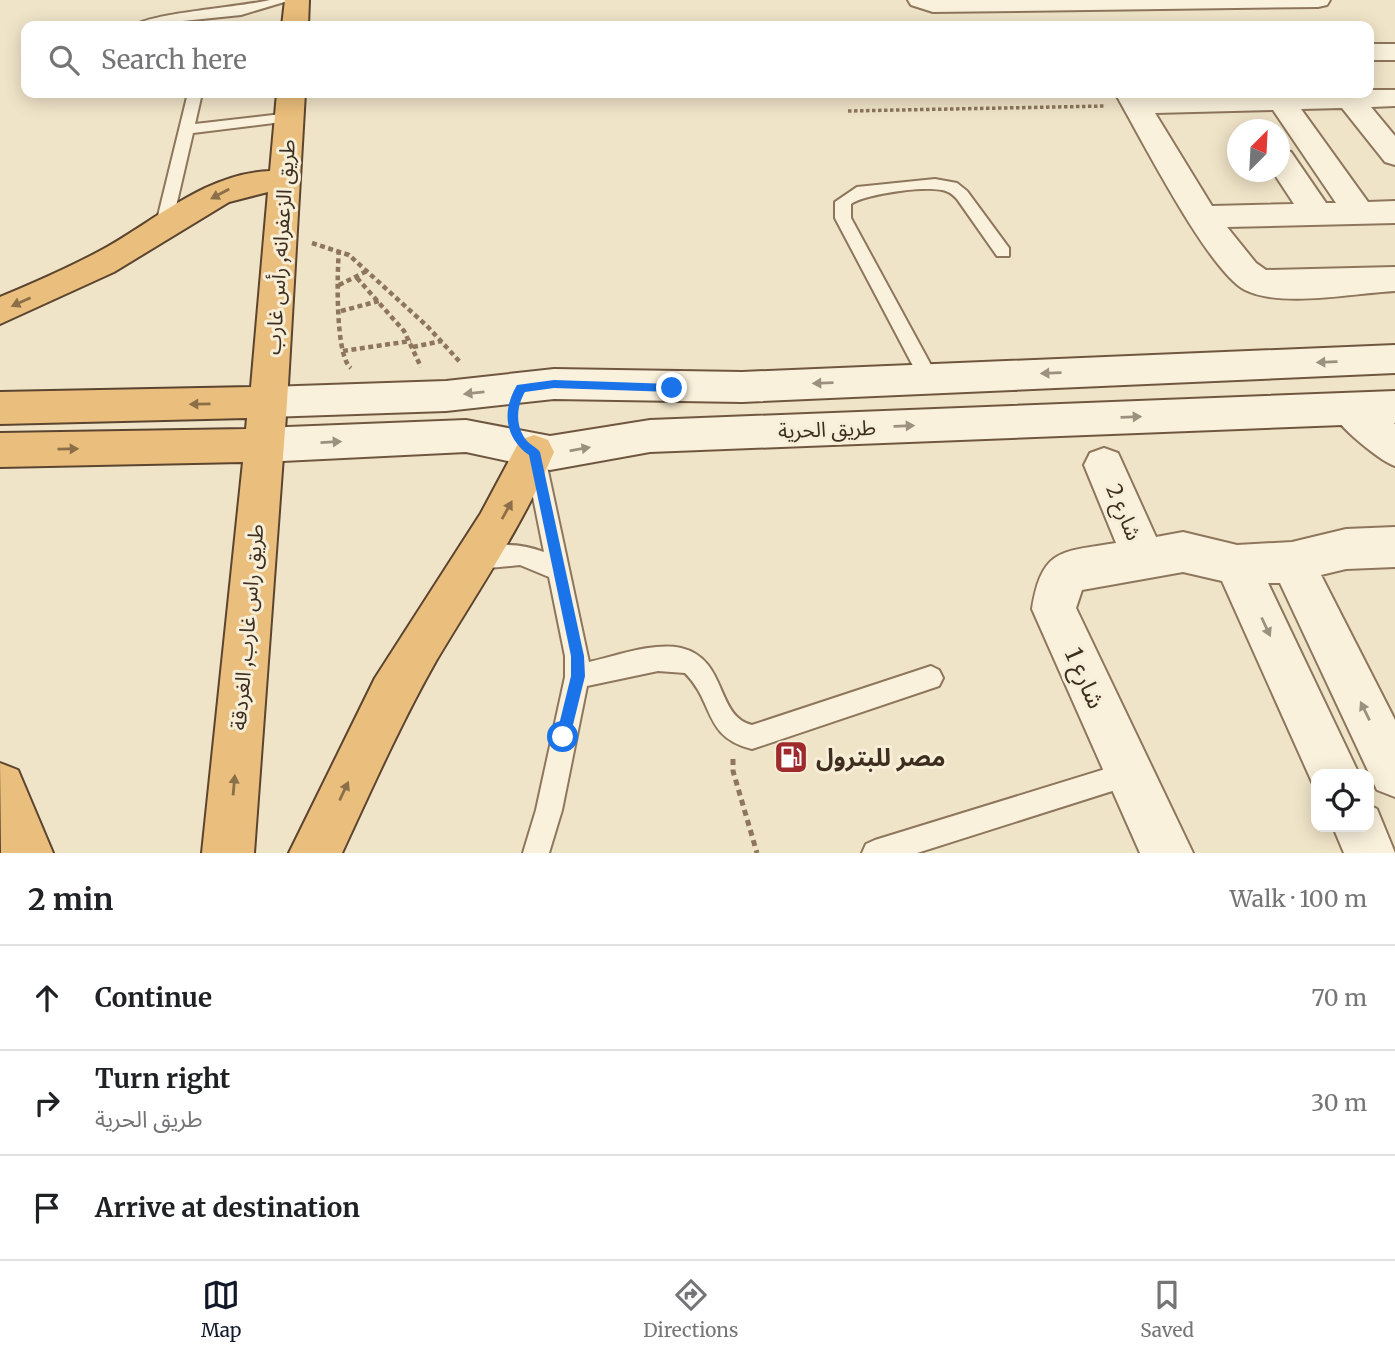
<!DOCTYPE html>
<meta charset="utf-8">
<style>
body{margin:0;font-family:Merriweather,"Noto Sans Arabic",serif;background:#f2f2f2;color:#202124}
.controls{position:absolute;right:21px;bottom:21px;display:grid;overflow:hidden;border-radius:14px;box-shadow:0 4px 18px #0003}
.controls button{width:63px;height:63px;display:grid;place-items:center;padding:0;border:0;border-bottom:2px solid #e0e0e0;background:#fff;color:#202124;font:35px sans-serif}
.compass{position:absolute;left:1227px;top:119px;width:63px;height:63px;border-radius:50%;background:#fff;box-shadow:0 4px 18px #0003;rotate:24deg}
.stop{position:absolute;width:21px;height:21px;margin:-16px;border:5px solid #1a73e8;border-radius:50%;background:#fff}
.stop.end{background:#1a73e8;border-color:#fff;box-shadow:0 2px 7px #0008}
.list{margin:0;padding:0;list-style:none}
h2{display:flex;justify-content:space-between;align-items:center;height:91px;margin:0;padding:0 28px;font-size:30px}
h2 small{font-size:23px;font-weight:400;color:#757577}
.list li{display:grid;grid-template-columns:46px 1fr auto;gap:21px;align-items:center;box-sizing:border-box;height:105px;padding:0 28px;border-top:2px solid #e0e0e0}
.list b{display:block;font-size:26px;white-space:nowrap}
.list p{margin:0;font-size:23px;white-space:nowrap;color:#757577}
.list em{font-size:23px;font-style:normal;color:#757577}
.icon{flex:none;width:38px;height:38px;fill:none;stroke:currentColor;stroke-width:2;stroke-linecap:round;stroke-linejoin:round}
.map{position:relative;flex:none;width:1395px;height:853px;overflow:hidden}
.search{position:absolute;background:#fff;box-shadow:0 4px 18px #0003;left:21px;right:21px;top:21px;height:77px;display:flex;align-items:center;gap:18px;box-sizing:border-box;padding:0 24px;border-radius:14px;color:#757577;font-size:26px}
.sheet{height:406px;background:#fff}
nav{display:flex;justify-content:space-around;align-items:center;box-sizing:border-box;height:98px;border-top:2px solid #e0e0e0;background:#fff;font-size:19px;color:#757577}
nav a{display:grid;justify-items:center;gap:4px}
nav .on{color:#111827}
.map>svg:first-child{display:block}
</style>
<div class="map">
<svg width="1395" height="853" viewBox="0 0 1395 853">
<rect width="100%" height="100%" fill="#f0e4c8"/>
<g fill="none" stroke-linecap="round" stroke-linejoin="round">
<!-- service casing -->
<g stroke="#8d765c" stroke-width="4">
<path id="service" d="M270,0h21l-50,15 -107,11c15,-13 108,-19 136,-26z
M188,93h14l-7,31 95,-11 7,4 -7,4 -97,12 -22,95 -8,6 -8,-6z
M935,179l22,4 10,8 42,57v8h-12l-40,-57c-3,-3 -6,-6 -9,-7 -16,-8 -84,2 -97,12v14l87,160 -9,7 -7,-2 -87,-165v-16l22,-15z
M535,449l7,2 3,6 44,205c27,-6 64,-20 92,-14 47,11 34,68 71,77l179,-59 8,4 4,8 -4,8 -187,63c-49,-12 -37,-46 -67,-76l-27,-2 -71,15 -25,124 -13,43h-26l13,-43 29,-133v-21l-16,-79 -29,-12 -42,4 -8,-3 -3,-7 3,-7c25,-10 50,-9 74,0l-19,-95 3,-6z
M1128,762l9,3 3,9 -3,9 -9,3 -211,67h-55l4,-9 9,-4z"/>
</g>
<!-- minor casing -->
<g stroke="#8d765c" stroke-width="4">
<path id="minor" d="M908,0h422l-3,5 -9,2 -385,5 -22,-7z
M1369,44h26v16h-26z
M1369,90h26v16l-24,1 24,29v29l-10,-3 -43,-54 -41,1 67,93 27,-1v22l-168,4 29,36 10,7 129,-3v24c-40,2 -114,17 -150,-1 -37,-19 -106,-156 -130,-197h28l2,3zM1273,110l63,93h-10l-35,-51 -11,-3v23h-7l21,32 -82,2 -57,-93z
M1348,393l13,5 34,26v42c-17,-6 -58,-41 -66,-57l6,-11z
M1104,448l14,5 38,84 27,-5 54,13 55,-3 54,-13 49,-2v40l-49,2 -25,6 74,145v77l-18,-7 -97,-207h-12l91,191h-43v17l-94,-210 -39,-9 -101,18 -6,18 117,245h-53l-108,-244c10,-61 29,-57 84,-66l-32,-78 6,-12z
M1369,805l8,4 18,44h-51l-11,-26h36z"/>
</g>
<!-- secondary casing -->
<g stroke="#6f573f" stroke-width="4">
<path id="secondary" d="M1395,345v28l-653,29 -188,-3 -108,12 -178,6 -13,-4 -6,-11 6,-11 13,-4 178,-6 108,-12 188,3z
M1395,391v32l-745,29 -100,18 -84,-18 -204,10 -14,-5 -6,-12 6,-12 14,-5 204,-8 84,16 100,-16z"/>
</g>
<!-- trunk casing -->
<g stroke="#5b4430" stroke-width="4">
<path id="trunk" d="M285,0h24l-1,26h-26z
M277,93h28l-18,309 -33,451h-52l41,-391 -243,5v-34l246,-4 1,-11 -247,6v-32l251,-5 17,-195 -39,10 -115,70 -114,52v-27c36,-15 73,-31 107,-50 51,-29 101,-74 163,-76z
M534,435l14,5 6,12c-32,75 -77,140 -118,209 -35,62 -64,127 -94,192h-53l86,-175 106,-165 39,-73z
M0,763l18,7 35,83h-52z"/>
</g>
<!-- path-far2 -->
<path stroke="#8d765c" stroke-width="3.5" stroke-dasharray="3.5 2.5" stroke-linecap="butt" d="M848,111l258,-5"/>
<!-- path-far1 -->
<path stroke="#8d765c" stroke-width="4.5" stroke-dasharray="5 3.5" stroke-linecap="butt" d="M312,243l37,12 78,71 33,36
M339,250c-2,21 -4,107 12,118
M357,278l47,53 17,36
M339,285l28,-14
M341,311l38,-10
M413,347l29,-6
M343,351l68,-10"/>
<!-- path -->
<path stroke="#8d765c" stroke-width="5" stroke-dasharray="6 4.5" stroke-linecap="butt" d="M733,759v12l24,82"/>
<!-- service -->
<use href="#service" fill="#faf1dc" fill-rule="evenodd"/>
<!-- minor -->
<use href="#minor" fill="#faf1dc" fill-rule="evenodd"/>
<!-- secondary -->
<use href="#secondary" fill="#faf1dc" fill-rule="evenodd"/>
<!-- trunk -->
<use href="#trunk" fill="#eabe7c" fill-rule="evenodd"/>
</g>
<!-- one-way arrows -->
<defs><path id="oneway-solid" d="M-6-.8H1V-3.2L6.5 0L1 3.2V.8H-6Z" transform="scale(1.75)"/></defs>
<g fill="#8b6f49">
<use href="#oneway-solid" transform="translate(220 194) rotate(152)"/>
<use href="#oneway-solid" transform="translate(21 302) rotate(156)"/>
<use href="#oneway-solid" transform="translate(200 404) rotate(179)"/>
<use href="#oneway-solid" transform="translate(68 449) rotate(-1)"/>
<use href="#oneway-solid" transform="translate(507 510) rotate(-61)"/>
<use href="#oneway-solid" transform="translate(234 785) rotate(-85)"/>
<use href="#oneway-solid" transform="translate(344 791) rotate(-65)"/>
</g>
<g fill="#9c907e">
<use href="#oneway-solid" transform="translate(1327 362) rotate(178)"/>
<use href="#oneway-solid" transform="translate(1051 373) rotate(178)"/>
<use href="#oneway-solid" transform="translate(823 383) rotate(178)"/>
<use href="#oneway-solid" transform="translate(474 393) rotate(174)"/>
<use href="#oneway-solid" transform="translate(1131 417) rotate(-2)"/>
<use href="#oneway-solid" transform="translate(904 426) rotate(-2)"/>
<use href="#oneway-solid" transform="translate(331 442) rotate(-3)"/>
<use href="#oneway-solid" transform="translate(580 449) rotate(-10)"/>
<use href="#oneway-solid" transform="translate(1266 627) rotate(65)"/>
<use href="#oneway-solid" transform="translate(1365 711) rotate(-116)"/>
</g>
<!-- route -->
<path fill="#1a73e8" d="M554,380l118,4 5,4 -5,4 -118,-4 -29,4c-9,15 -10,35 2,49 4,4 9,6 13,11l44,204 1,20 -15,61 -7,7 -7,-7 15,-61v-20l-42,-201c-25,-18 -27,-45 -12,-70z"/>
<!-- icons -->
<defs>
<g id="fuel-square" transform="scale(1.75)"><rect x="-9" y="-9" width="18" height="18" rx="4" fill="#9e2a2b" stroke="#f7eed8"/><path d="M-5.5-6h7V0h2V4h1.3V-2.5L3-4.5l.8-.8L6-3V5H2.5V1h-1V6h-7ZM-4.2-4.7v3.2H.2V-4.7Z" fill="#fff"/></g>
</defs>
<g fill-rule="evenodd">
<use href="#fuel-square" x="791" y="757"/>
</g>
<g text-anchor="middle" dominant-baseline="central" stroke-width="6" stroke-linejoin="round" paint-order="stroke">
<!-- street labels -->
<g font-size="21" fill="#3d2e20" stroke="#f7eed8">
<text transform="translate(280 247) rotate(-86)">طريق الزعفرانه, رأس غارب</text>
<text transform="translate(827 429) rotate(-2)">طريق الحرية</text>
<text transform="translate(1124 512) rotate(67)">شارع 2</text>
<text transform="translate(247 627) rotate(-85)">طريق راس غارب, الغردقة</text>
</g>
<!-- near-street labels -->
<g font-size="24" fill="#3d2e20" stroke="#f7eed8">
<text transform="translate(1085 678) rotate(66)">شارع 1</text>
</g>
<!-- near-poi labels -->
<g font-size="24" font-weight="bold" fill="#3d2e20" stroke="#f7eed8" text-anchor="start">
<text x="816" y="757">مصر للبترول</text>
</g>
</g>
</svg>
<div class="controls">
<button><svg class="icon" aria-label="locate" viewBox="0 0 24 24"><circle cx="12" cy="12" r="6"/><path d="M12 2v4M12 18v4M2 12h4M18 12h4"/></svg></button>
</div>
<svg class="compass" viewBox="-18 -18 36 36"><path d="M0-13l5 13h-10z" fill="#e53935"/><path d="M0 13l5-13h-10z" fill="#757577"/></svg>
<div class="stop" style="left:563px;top:737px"></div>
<div class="stop end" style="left:672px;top:388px"></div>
<div class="search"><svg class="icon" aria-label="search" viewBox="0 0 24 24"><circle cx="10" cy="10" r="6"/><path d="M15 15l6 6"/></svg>Search here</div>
</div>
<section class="sheet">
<h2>2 min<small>Walk · 100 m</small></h2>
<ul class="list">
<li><svg class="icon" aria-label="ahead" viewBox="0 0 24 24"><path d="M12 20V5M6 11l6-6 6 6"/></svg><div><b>Continue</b></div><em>70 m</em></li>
<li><svg class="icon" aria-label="right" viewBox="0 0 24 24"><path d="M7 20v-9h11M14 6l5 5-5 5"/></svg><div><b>Turn right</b><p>طريق الحرية</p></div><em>30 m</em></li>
<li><svg class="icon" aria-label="arrive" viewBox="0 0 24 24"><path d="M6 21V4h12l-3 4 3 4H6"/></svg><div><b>Arrive at destination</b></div></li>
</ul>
</section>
<nav>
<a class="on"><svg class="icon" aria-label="map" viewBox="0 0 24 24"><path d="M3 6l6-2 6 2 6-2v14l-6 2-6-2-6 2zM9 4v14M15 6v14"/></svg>Map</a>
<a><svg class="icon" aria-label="directions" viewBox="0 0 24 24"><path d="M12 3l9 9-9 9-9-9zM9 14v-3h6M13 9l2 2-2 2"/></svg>Directions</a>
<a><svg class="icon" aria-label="saved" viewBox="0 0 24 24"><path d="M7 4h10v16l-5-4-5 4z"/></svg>Saved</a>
</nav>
